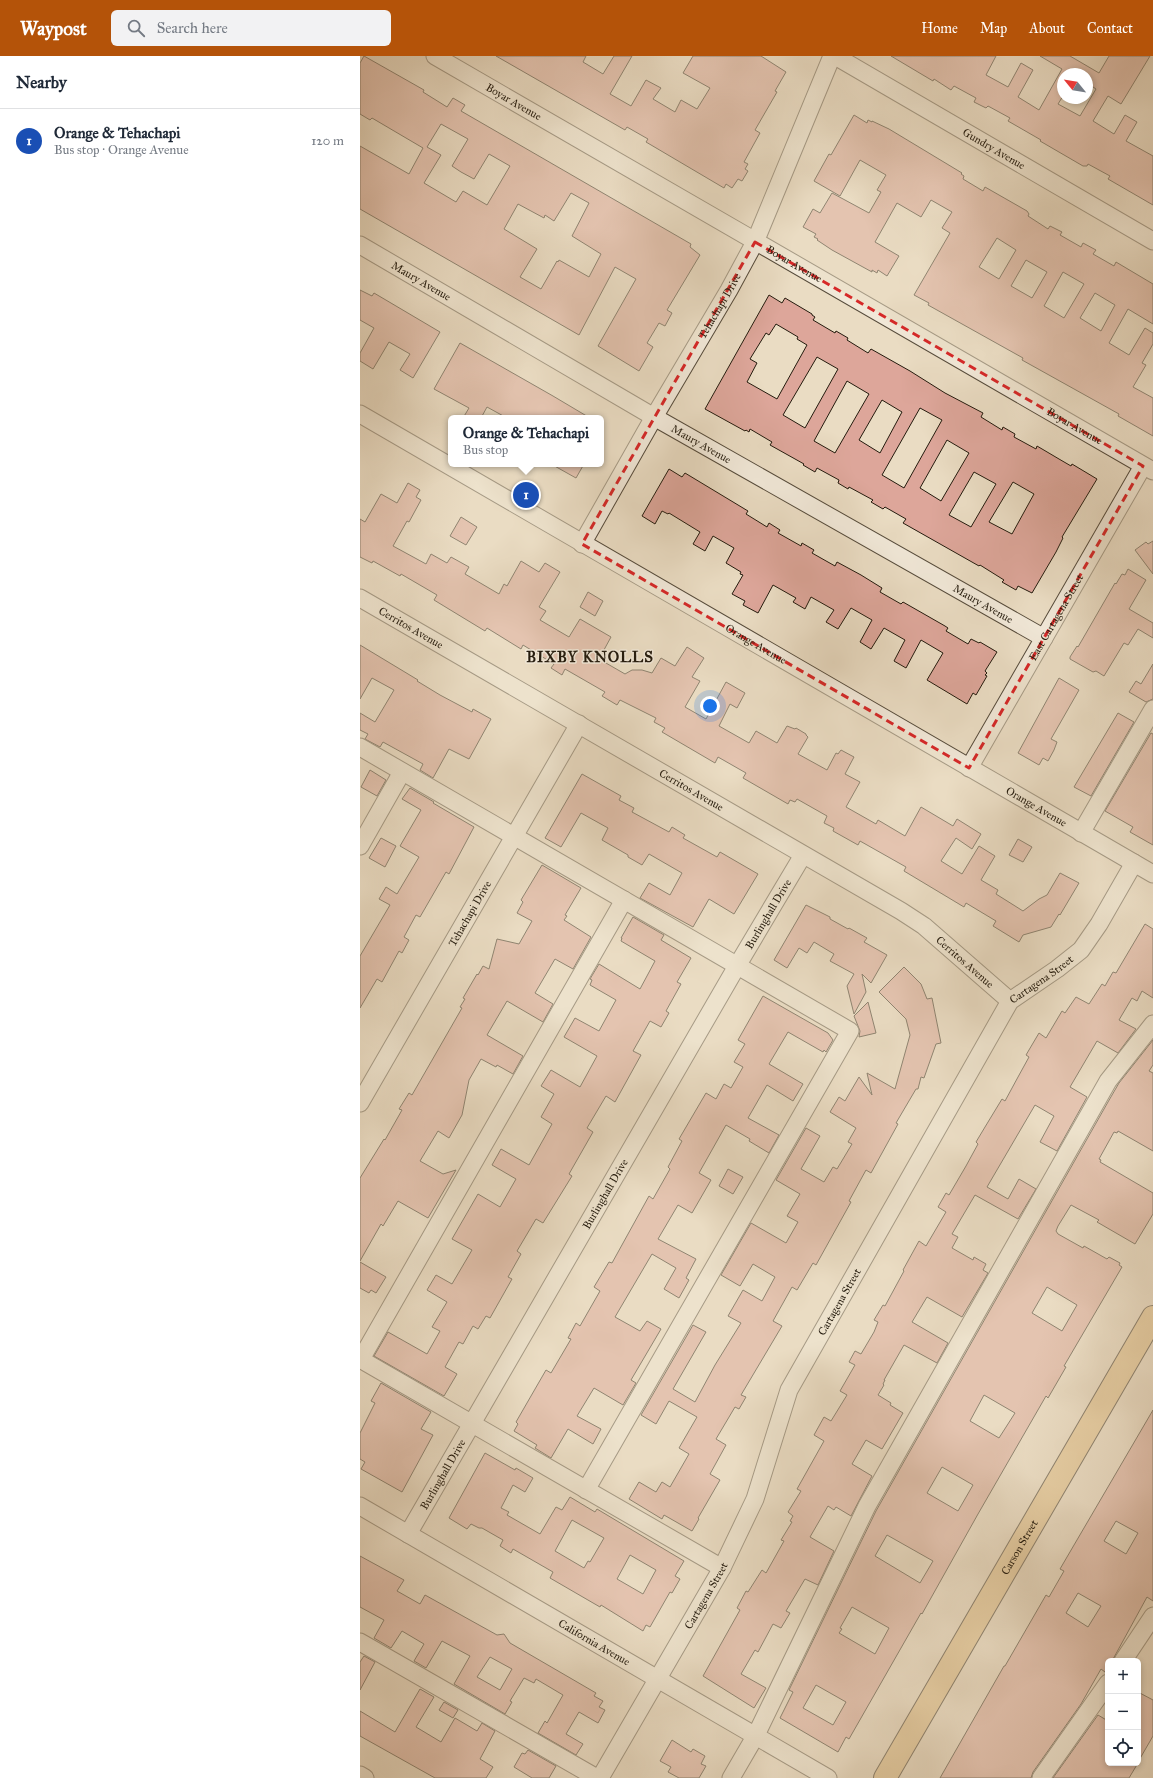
<!DOCTYPE html>
<meta charset="utf-8">
<style>
body{margin:0;font-family:"IM FELL Great Primer",serif;background:#f2f2f3;color:#1f2937}
.controls{position:absolute;right:12px;bottom:12px;display:grid;overflow:hidden;border-radius:6px;box-shadow:0 2px 6px #0003}
.controls button{width:36px;height:36px;display:grid;place-items:center;padding:0;border:0;border-bottom:1px solid #e0e1e3;background:#fff;color:#1f2937;font:20px sans-serif}
.compass{position:absolute;left:697px;top:12px;width:36px;height:36px;border-radius:50%;background:#fff;box-shadow:0 2px 6px #0003;rotate:300deg}
.you{position:absolute;left:350px;top:650px;width:14px;height:14px;margin:-10px;border:3px solid #fff;border-radius:50%;background:#1a73e8;box-shadow:0 0 0 6px #1a73e833}
.badge{display:grid;place-items:center;width:26px;height:26px;border-radius:50%;background:#b45309;color:#fff;font-size:13px;font-weight:700}
.pin{position:absolute;translate:-50% -50%;border:2px solid #fff;box-shadow:0 1px 4px #0006}
.popup{position:absolute;left:88px;top:359px;width:156px;height:52px;box-sizing:border-box;display:grid;place-content:center;border-radius:6px;background:#fff;filter:drop-shadow(0 1px 3px #0005);font-size:13px;white-space:nowrap;color:#747a83}
.popup b{font-size:15px;color:#1f2937}
.popup::after{content:'';position:absolute;left:50%;top:100%;margin-left:-8px;border:8px solid transparent;border-top-color:#fff}
.list{margin:0;padding:0;list-style:none}
h2{display:flex;justify-content:space-between;align-items:center;height:52px;margin:0;padding:0 16px;font-size:17px}
h2 small{font-size:13px;font-weight:400;color:#747a83}
.list li{display:grid;grid-template-columns:26px 1fr auto;gap:12px;align-items:center;box-sizing:border-box;height:64px;padding:0 16px;border-top:1px solid #e0e1e3}
.list b{display:block;font-size:15px;white-space:nowrap}
.list p{margin:0;font-size:13px;white-space:nowrap;color:#747a83}
.list em{font-size:13px;font-style:normal;color:#747a83}
.icon{flex:none;width:22px;height:22px;fill:none;stroke:currentColor;stroke-width:2;stroke-linecap:round;stroke-linejoin:round}
.map{position:relative;flex:none;width:793px;height:1722px;overflow:hidden}
header{display:flex;align-items:center;gap:24px;box-sizing:border-box;height:56px;padding:0 20px;background:#b45309;color:#fff}
header strong{font-size:19px}
nav{display:flex;gap:22px;margin-inline-start:auto;font-size:14px}
.search{width:280px;height:36px;background:#f2f2f3;display:flex;align-items:center;gap:10px;box-sizing:border-box;padding:0 14px;border-radius:6px;color:#747a83;font-size:15px}
main{display:flex}
aside{flex:1;background:#fff}
.map>svg:first-child{display:block}
</style>
<header>
<strong>Waypost</strong>
<div class="search"><svg class="icon" aria-label="search" viewBox="0 0 24 24"><circle cx="10" cy="10" r="6"/><path d="M15 15l6 6"/></svg>Search here</div>
<nav><a>Home</a><a>Map</a><a>About</a><a>Contact</a></nav>
</header>
<main>
<aside>
<h2>Nearby<small></small></h2>
<ul class="list">
<li><span class="badge" style="background:#1a4fb4">1</span><div><b>Orange &amp; Tehachapi</b><p>Bus stop · Orange Avenue</p></div><em>120 m</em></li>
</ul>
</aside>
<div class="map">
<svg width="793" height="1722" viewBox="0 0 793 1722">
<rect width="100%" height="100%" fill="#eadcc3"/>
<filter id="stains"><feTurbulence type="fractalNoise" baseFrequency=".005" numOctaves="4"/><feColorMatrix values="0 0 0 0 .2 0 0 0 0 .09 0 0 0 0 .02 0 0 0 .5 -.17"/></filter>
<radialGradient id="worn" r=".72"><stop offset=".6" stop-color="#630" stop-opacity="0"/><stop offset="1" stop-color="#630" stop-opacity=".3"/></radialGradient>
<!-- building -->
<path fill="#dda69a" stroke="#241b0e" fill-rule="evenodd" d="M4,0l60,34 -1,2 24,15 6,-9 12,7 -4,6 230,133 -1,3 10,8 -33,55 5,3 -7,13 -6,-3 -12,20 6,4 -14,24 -41,-25 38,-67 -21,-12 -36,68 -219,-126v-63l49,28 14,-26 -51,-30 -2,2 -10,-6v-51zM81,68l27,15 -16,27 9,6 13,7 15,-25 21,12 -23,39 -24,-14 -7,11 -32,-19 17,-28 -14,-8zM211,137l18,10 -17,33 29,18 -12,23 -30,-17 -1,2 -1,-1 -16,28 -21,-12 17,-28 -33,-20 14,-25 26,14 1,-3 9,6z
M136,0h90l-3,6 20,12 11,-18h18l-22,38 21,12 15,-26 15,8 -8,11 22,13 6,-12 16,9 13,-21 -27,-15 10,-17h68l25,16 -11,19 2,1 -22,38 5,3 -16,29 4,2 -3,5 3,2 -6,10 -4,-2 -6,9 -6,-4 -2,4 -78,-46 2,-3 -21,-12 -2,3z
M531,0h105l-10,19 22,12 13,-24 12,7 -15,27 21,13 23,-41 -22,-13h30l29,17 10,-17h41l-29,48 -13,-8 -15,25 21,13 11,-19 12,7 -11,19 27,15v49l-45,-26 2,-3 -22,-12 -1,2h-4l-43,-25 1,-1 -33,-19 2,-3 -22,-12 -2,2 -12,-6 2,-4 -22,-12 -3,4 -17,-11 -1,2zM703,18h24v9l9,6 -16,27 -22,-12 5,-8z
M494,59l13,8 1,-3 4,2v-1l17,8 73,44 -1,1 3,2 -1,3 20,12 2,-4 42,24 2,3 -1,2 20,13 2,-3 12,6 -2,3 21,12 2,-4 13,7 -3,4 21,12 2,-4 37,22v40l-25,-15 -19,34 20,12 16,-27 8,5v11l-11,19 4,2 -13,22 20,11v38l-35,-20 1,-2 -97,-54 1,-2 -95,-53 1,-2 -15,-8 36,-62 -8,-5 10,-16 -21,-12 -10,17 -24,-14 -22,39 24,14 -12,20 -9,-6 -1,3 -5,-3v2l-40,-22 -15,-10 1,-1 -4,-2 2,-3 -13,-7 10,-18 7,4 12,-20 37,20 12,-21 -4,-2 9,-15 -26,-15 -20,36 -26,-15 15,-27 2,1zM637,182l19,12 -17,29 -20,-12zM666,204l21,12 -15,26 -21,-12zM703,216l21,12 -20,34 -20,-12zM735,237l20,12 -14,26 -21,-13z
M0,234l12,6 2,-3 66,39 -27,46 -13,-8 10,-16 -21,-12 -16,27 -13,-8v-8l14,-25 -14,-8z
M409,239l13,8 3,-5 27,16v1l3,2 -2,3 22,13 1,-2 12,7 -1,2 21,13 3,-4 39,22 35,22 38,20 -2,4 21,13 1,-3 12,7 -1,3 22,12 1,-3 22,13 12,7 1,-2 25,15 -35,58 1,1 -7,14 -24,41 -14,-7 -2,4 -14,-8 2,-2 -24,-15 -1,1 -76,-43 3,-4 -21,-12 -2,2 -12,-7 2,-2 -24,-13 -1,2 -10,-6 1,-3 -22,-12 -2,4 -12,-7 1,-1 -34,-19 2,-3 -22,-13 -1,3 -3,-2 -1,1 -40,-22zM416,268l22,13 -1,2 10,6 -30,54 -30,-17 10,-19 -7,-4 16,-26 3,2zM457,301l21,12 -33,59 -22,-13zM487,325l22,13 -34,59 -21,-12zM522,344l20,12 -22,41 -21,-13zM560,352l22,12 -38,68 -22,-13zM587,384l22,13 -28,48 -21,-13zM614,416l22,12 -25,43 -22,-12zM653,426l21,12 -22,40 -23,-12z
M100,287l93,53 37,22h-83l-20,-11 -6,11h-18l6,-10 -35,-19z
M191,408h33l-8,14z
M309,413l13,8 3,-4 63,38 -2,3 21,13 2,-4 11,7 -2,3 23,13 1,-3 12,7 -2,3 23,13 2,-4 24,13 21,13 -2,4 21,12 2,-2 42,24 3,2 -2,3 22,13 3,-5 8,4 1,-1 17,10 -12,19 2,2 -2,2 2,1 -11,19 -3,-2 -6,11 -40,-24 16,-27 -22,-13 -15,28 -12,-7 11,-21 -21,-12 -13,21 -11,-7 12,-22 -21,-12 -13,21 -12,-7 8,-12 -23,-13 -6,12 -12,-7 3,-4 -23,-13 -15,28 -15,-8 2,-4 -13,-7 11,-19 -3,-1 1,-2 -15,-9 8,-15 -21,-12 -8,15 -12,-7 7,-12 -31,-19 -1,1 -6,-3 -7,13 -13,-8z
M48,427l12,7 -4,7 5,3 -12,22 -2,-1 -14,25 33,18 5,-10 16,9 4,-6 18,10 -4,7 34,20 5,-10 3,2 14,-25 18,11 6,-9 15,9 -21,35 7,4 -6,9 29,17 11,-18 31,18 -12,22 26,15 7,-4h10l10,3 9,-15 14,8 12,-19 17,11 -12,19 8,4 -15,26 21,12 20,-37 19,11 -8,15 -7,-4 -11,22 30,17 7,-12 21,12 10,-17 8,3 1,-1 10,6v1l2,2 -10,17 29,16 9,-17 2,1 3,-4 13,7 -9,17 15,8 -14,25 30,17 2,-4 27,16 16,-29 32,19 4,-7 24,15 -9,15 -16,-11 -15,23 21,13 17,-28 16,10 -14,24 17,10 -2,4 27,17 16,-12 8,-4 13,-22 19,10 -19,32 -1,-1 -8,13 -28,8 -4,7 -26,-16 3,-5 -30,-18 -2,4 -60,-36 2,-4 -46,-26 -2,4 -25,-14 1,-3 -10,-5 3,-7 -30,-17 -2,3 -5,-2 -2,4 -45,-26 3,-5 -28,-16 -3,6 -53,-31 3,-4 -11,-6 2,-4 -36,-18 -3,5 -15,-9 3,-4 -40,-23 -3,6 -11,-7 3,-4 -31,-19 -2,4 -34,-21 -2,3 -28,-17 -23,-14 3,-5 -36,-21 -1,2 -27,-15 -1,2 -12,-6v-38l5,3 16,-28 16,9z
M101,461l16,10 -11,18 -16,-9z
M793,485v33l-18,-24 11,-8 2,2z
M768,513l18,11 -17,29 24,14v15l-15,-9 -10,16 -4,-2 -20,33 -8,-5 -3,1 -23,-13v-2l7,-11 1,1 37,-64 1,1 6,-10 3,1z
M228,536l15,9 -8,15 -15,-9z
M0,589l58,35 -1,1 23,14 32,17 1,-3 18,10 -22,40 -20,-10 -16,29 -13,-8 3,-6 -40,-22 -3,5 -15,-8 3,-5 -8,-4v-17l15,9 19,-32 -22,-12 -12,21z
M793,608v35l-7,3 -17,-10 7,-11 5,3z
M699,622l20,12 -28,49 6,3 -3,8 -6,11 -5,-3 -4,7 -21,-12z
M758,657l16,9 -43,74 -17,-9z
M791,677l2,1v111l-23,-13 3,-5 -28,-16z
M10,714l16,10 -9,16 -16,-9z
M222,718l39,22 -2,4 15,8 -2,4 37,20 3,-5 13,8 -2,3 34,19 3,-5 38,22 -24,40 -25,-15 -16,28 -53,-29 9,-15 21,12 12,-22 -33,-19 -7,11 -14,-8v-2l-26,-15 6,-12 -27,-15 -20,34 -16,-9z
M50,732l24,14 -1,1 41,24 -25,47 -3,-2 -26,45 -4,-2 -12,22 5,3 -7,13 -3,-2 -17,31 -5,-3 -17,29v-52l30,-51 -11,-6 7,-12 11,7 22,-37 -19,-11 21,-36 -19,-11z
M21,782l15,8 -11,21 -16,-9z
M658,783l14,8 -9,15 -14,-7z
M182,809l39,23 -16,27 2,1 -3,4 27,17 -18,32 -18,-10 -20,34 18,11 -10,18 -36,-21 -20,34 36,21 -10,18 -16,-9 -1,2 -15,-8 -12,21 -7,35 -13,23 -11,-7 -18,30 23,13 13,-4 -28,48 -30,-17 -15,25 -2,-2 -21,37v-83l24,-39 1,1 17,-30 -3,-1 10,-16 3,2 50,-87 -2,-1 5,-8 -2,-1 14,-24 1,1 5,-9 6,3 8,-30 22,5 13,-23 -15,-8 6,-11 -2,-2z
M446,849l24,12v2l18,10 1,-1 18,10 -3,4 23,13 -16,28 -9,-9 4,18 -12,22 -7,-28 7,-12 -24,-13 4,-7 -20,-12 -7,11 -8,-5 -12,20 -13,-8z
M273,861l31,18 -3,5 30,18 -14,24 4,2 -15,27 3,2 -8,14 -11,-6 -17,30 8,4 -26,47 -9,-6 -19,32 6,4 -24,42 3,2 -29,47 -7,-4 -19,32 4,3 -13,23 4,2 -22,39 -4,-2 -8,13 -5,-3 -10,18 -4,-2 -14,25 12,7 -13,22 -70,-40 14,-24 39,22 13,-23 -8,-4 15,-25 -20,-12 9,-15 16,9 20,-34 -20,-11 26,-45 22,13 16,-28 -24,-14 9,-16 28,16 23,-41 -11,-7 13,-23 -13,-8 10,-16 29,17 17,-31 -33,-19 11,-19 24,13 17,-31 -26,-15 2,-5 -2,-1 9,-15 41,25 15,-28 -34,-20 1,-3h-1z
M785,868l8,5v69l-11,-7 -5,10 -5,-3 -13,22 17,9 -18,24 -21,-12 -27,46 17,10 -30,54 -17,-9 14,-26 -19,-11 -48,82 21,12 11,-20 17,10 -18,30 -43,-24 -23,39 6,3 -6,11 21,12 1,-3 12,7 -3,6 5,3 -26,44 -35,-20 -15,25 36,21 -11,20 -33,-18 -20,35h1l-2,4 1,1 -6,10 13,8 -1,2 13,8 -21,36 -16,-9 -14,24 20,12 -21,40 -15,-9 -2,3 -6,-4 -18,31 24,14 -16,34 -13,-6 -19,32 4,2 -9,15 -8,-4 -15,28 -3,-2 -14,24 25,14 -12,20 -51,-32 37,-66 -3,-2 9,-17 2,1 14,-22 4,3 18,-32 -3,-1 11,-18 -2,-1 3,-5 -5,-4 13,-21 -4,-2 27,-48 -10,-6 10,-18 7,4 16,-26 -7,-4 15,-26 -6,-3 6,-11 6,3 13,-22 4,-10 -4,-2 9,-15 2,1 19,-35 -1,-1 16,-29 7,5 20,-34 -8,-5 8,-14 3,2 17,-29 12,-22 -2,-2 9,-15 17,-28 3,2 13,-24 11,-20 -3,-2 13,-22 7,5 16,-27 3,2 11,-16 13,7 13,-20 3,2 8,-14 3,1z
M544,911l17,17 6,15 5,-1 9,45 -5,1 -12,34 -3,-1 -3,12h-2l-20,34 2,1 -27,49 -5,-3 -17,31 2,1 -35,63 -3,-2 -16,27 -5,-3 -19,34 9,5 -41,69 5,2 -7,12 -4,-2 -19,32 10,6 -16,29 10,6 -22,38 1,1 -7,12 -28,-16 -2,4 -33,-20 10,-17 17,10 6,-10 8,5 19,-33 -10,-6 18,-31 -28,-16 -13,23 -15,-9 52,-90 13,7 -33,57 22,13 20,-37 26,-42 -13,-7 15,-26 19,11 13,-24 -22,-13 -13,22 -19,-11 30,-52 35,20 12,-21 -11,-6 13,-22 -24,-14 30,-52 14,8 -19,33 23,13 9,-15 4,2 15,-25 -4,-2 8,-14 -26,-16 9,-15 6,4 14,-24 13,18 -5,-22 28,16 15,-54 -4,-16 -27,-27z
M403,940l65,37 5,7 -7,12 -2,-2 -1,2 -35,-20 -19,32 34,20 -10,17 -26,-16 -19,33 31,17 -10,18 -20,-12 1,-2 -24,-14 -27,48 12,7 -19,33 -14,-8 -20,34 38,20 -10,19 3,2 -10,18 -15,-9 12,-21 -24,-14 -37,63 25,14 7,-10 14,8 -30,51 5,3 -13,22 -29,-17 -17,28 24,13 -8,15 -25,-15 -17,29 -16,-10 2,-3 -23,-14 4,-7 -2,-2 30,-52 5,3 20,-34 -3,-1 8,-15 4,3 20,-35 -6,-4 15,-25 3,1 37,-67 4,3 17,-30 -2,-2 14,-26 -3,-2 27,-46 10,6 8,-15 7,4 12,-21 -9,-5 11,-18 -7,-4z
M508,946l8,31 -17,4 1,-6 -6,-15z
M793,984v25l-4,6 4,2v78l-35,-20 -1,2 -3,-1 -15,27 2,1 -1,2 53,31v21l-18,30 -38,-22 2,-2 -28,-15 -13,21 -2,5 2,3 25,14 1,-2 23,13 2,-2 11,6 -1,2 3,2 -58,99 2,1 -18,31 -2,-2 -68,118 -56,100 -1,-1 -72,126 -3,-2 -8,15 -58,-34 13,-26 -4,-2 87,-179 232,-409 11,-19zM687,1231l30,18 -15,26 -30,-18zM624,1339l31,18 -16,25 -29,-17zM582,1411l31,18 -15,26 -31,-18zM527,1479l46,26 -13,22 -45,-27zM492,1551l37,21 -14,26 -36,-21 3,-4 -2,-1zM456,1629l30,17 -13,23 -30,-17z
M368,1113l15,8 -10,17 -14,-8z
M0,1206l26,15 -10,16 -5,-3 -2,3 -9,-5z
M21,1327l50,29 -10,17 12,6 -31,57 -41,-23 4,-7 -5,-3v-26l15,-30 -4,-2z
M793,1354v191l-6,-4 -35,64h-4v6l-3,5 -4,-3 -20,35 -48,68 -2,6h-91l64,-112h1l41,-71 3,2 15,-26 -4,-2zM756,1465l22,12 -12,21 -22,-13zM718,1537l23,13 -13,21 -22,-14z
M125,1397l30,17 1,-2 17,10 -8,14 -12,-7 -12,23 8,4 -2,3 33,19 16,-27 6,3 8,-13 25,15 2,-3 87,52 -9,15 5,3 -8,14 -2,-1 -20,35 -4,-2 -3,6 -42,-26 -1,2 -50,-29 3,-6 -40,-23 -2,4 -11,-7 3,-6 -21,-12h-3l-8,-4 -4,5 -18,-11zM212,1464l32,18 -14,24 -2,-1 -4,7 -29,-17zM270,1499l26,15 -13,24 -26,-15z
M0,1500l44,24 -7,11 23,13 5,-9 72,40 7,-1 6,9 86,50 -2,3 9,5 -4,6 6,3 -7,13 -19,-11 -13,22 17,10 -7,11 -38,-22 7,-12 2,2 16,-28 -27,-16 -2,4 -10,-5 -14,23 2,1 -7,12 -51,-30 16,-28 -28,-15 -16,27 -12,-7 10,-17 -22,-13 -11,17 -17,-10 10,-18 -24,-13zM130,1601l22,12 -12,21 -23,-13z
M4,1600l11,6 -15,28v-28z
M60,1633l14,8 -18,30 25,15 14,-24 22,13 5,-8 13,8 -15,28 13,8 -7,11h-51l-75,-42v-25l35,21z
M778,1636l15,8v36l-15,26z
M84,1646l14,8 -5,8 -14,-8z
M738,1659l10,6v42h30l-9,15h-76z
M312,1684l19,12 2,-3 12,7 -4,8 5,2 -7,12h-20l-11,-6 3,-5 -11,-6z
M168,1694l28,16 -7,12h-17l-18,-11 8,-14 3,1z"/>
<g fill="none" stroke-linecap="round" stroke-linejoin="round">
<!-- minor casing -->
<g stroke="#564b3b" stroke-width="19">
<g id="minor">
<path id="s1" d="M75,0l718,415"/>
<path id="s2" d="M475,0l318,185"/>
<path id="s3" d="M0,189l294,172 390,221"/>
<path id="s4" d="M0,358l793,460"/>
<path id="s5" d="M222,488l72,-127 75,-127 26,-48 77,-186"/>
<path id="s6" d="M0,542l541,313 23,15 86,75"/>
<path d="M0,691l490,284 -264,459"/>
<path id="s7" d="M609,712l174,-302"/>
<path d="M721,777l72,-124"/>
<path d="M0,790l42,-74"/>
<path id="s8" d="M0,1047l219,-379"/>
<path d="M0,1303l362,209"/>
<path d="M1,1303l263,-459"/>
<path id="s9" d="M0,1450l468,272"/>
<path id="s10" d="M48,1478l329,-568 66,-111"/>
<path d="M0,1586l237,136"/>
<path d="M763,1605l30,-45"/>
<path d="M0,1719l5,3"/>
<path id="s11" d="M240,1722l122,-210 33,-69 34,-109 221,-389 47,-32 24,-19 18,-26 35,-61"/>
<path d="M371,1722l25,-43 111,-229 241,-425 45,-57"/>
<path d="M681,1722l67,-95"/>
</g>
</g>
<!-- major casing -->
<g stroke="#241b0e" stroke-width="24">
<g id="major">
<path id="s12" d="M525,1722l268,-461"/>
</g>
</g>
<!-- minor -->
<use href="#minor" stroke="#f1e8d8" stroke-width="17"/>
<!-- major -->
<use href="#major" stroke="#e5be82" stroke-width="22"/>
</g>
<!-- marked area -->
<path d="M0 0H793V1722H0ZM395,186l388,224 -174,302 -387,-224z" fill="#eadcc3" fill-opacity=".55" fill-rule="evenodd"/>
<path fill="none" stroke="#d62828" stroke-width="3" stroke-dasharray="8 5" stroke-linejoin="round" d="M395,186l388,224 -174,302 -387,-224z"/>
<g text-anchor="middle" dominant-baseline="central" stroke-width="3" stroke-linejoin="round" paint-order="stroke">
<!-- street labels -->
<g font-size="11" fill="#241b0e" stroke="#f1e8d8">
<text stroke="none"><textPath href="#s1" startOffset="91">Boyar Avenue</textPath></text>
<text stroke="none"><textPath href="#s2" startOffset="184">Gundry Avenue</textPath></text>
<text stroke="none"><textPath href="#s1" startOffset="415">Boyar Avenue</textPath></text>
<text stroke="none"><textPath href="#s3" startOffset="71">Maury Avenue</textPath></text>
<text stroke="none"><textPath href="#s5" startOffset="275">Tehachapi Drive</textPath></text>
<text stroke="none"><textPath href="#s1" startOffset="739">Boyar Avenue</textPath></text>
<text stroke="none"><textPath href="#s3" startOffset="395">Maury Avenue</textPath></text>
<text stroke="none"><textPath href="#s3" startOffset="719">Maury Avenue</textPath></text>
<text stroke="none"><textPath href="#s7" startOffset="174">East Cartagena Street</textPath></text>
<text stroke="none"><textPath href="#s6" startOffset="59">Cerritos Avenue</textPath></text>
<text stroke="none"><textPath href="#s4" startOffset="458">Orange Avenue</textPath></text>
<text stroke="none"><textPath href="#s6" startOffset="383">Cerritos Avenue</textPath></text>
<text stroke="none"><textPath href="#s4" startOffset="782">Orange Avenue</textPath></text>
<text stroke="none"><textPath href="#s8" startOffset="219">Tehachapi Drive</textPath></text>
<text stroke="none"><textPath href="#s10" startOffset="717">Burlinghall Drive</textPath></text>
<text stroke="none"><textPath href="#s6" startOffset="707">Cerritos Avenue</textPath></text>
<text stroke="none"><textPath href="#s11" startOffset="919">Cartagena Street</textPath></text>
<text stroke="none"><textPath href="#s10" startOffset="393">Burlinghall Drive</textPath></text>
<text stroke="none"><textPath href="#s11" startOffset="535">Cartagena Street</textPath></text>
<text stroke="none"><textPath href="#s10" startOffset="69">Burlinghall Drive</textPath></text>
<text stroke="none"><textPath href="#s12" startOffset="267">Carson Street</textPath></text>
<text stroke="none"><textPath href="#s11" startOffset="211">Cartagena Street</textPath></text>
<text stroke="none"><textPath href="#s9" startOffset="271">California Avenue</textPath></text>
</g>
<!-- district labels -->
<g font-size="15" font-weight="bold" letter-spacing="1" fill="#241b0e" stroke="#f1e8d8">
<text x="230" y="601">BIXBY KNOLLS</text>
</g>
</g>
<rect width="100%" height="100%" filter="url(#stains)"/>
<rect width="100%" height="100%" fill="url(#worn)"/>
</svg>
<div class="controls">
<button>+</button>
<button>−</button>
<button><svg class="icon" aria-label="locate" viewBox="0 0 24 24"><circle cx="12" cy="12" r="6"/><path d="M12 2v4M12 18v4M2 12h4M18 12h4"/></svg></button>
</div>
<svg class="compass" viewBox="-18 -18 36 36"><path d="M0-13l5 13h-10z" fill="#e53935"/><path d="M0 13l5-13h-10z" fill="#747a83"/></svg>
<div class="you"></div>
<div class="pin badge" style="left:166px;top:439px;background:#1a4fb4">1</div>
<div class="popup"><b>Orange &amp; Tehachapi</b>Bus stop</div>
</div>
</main>
